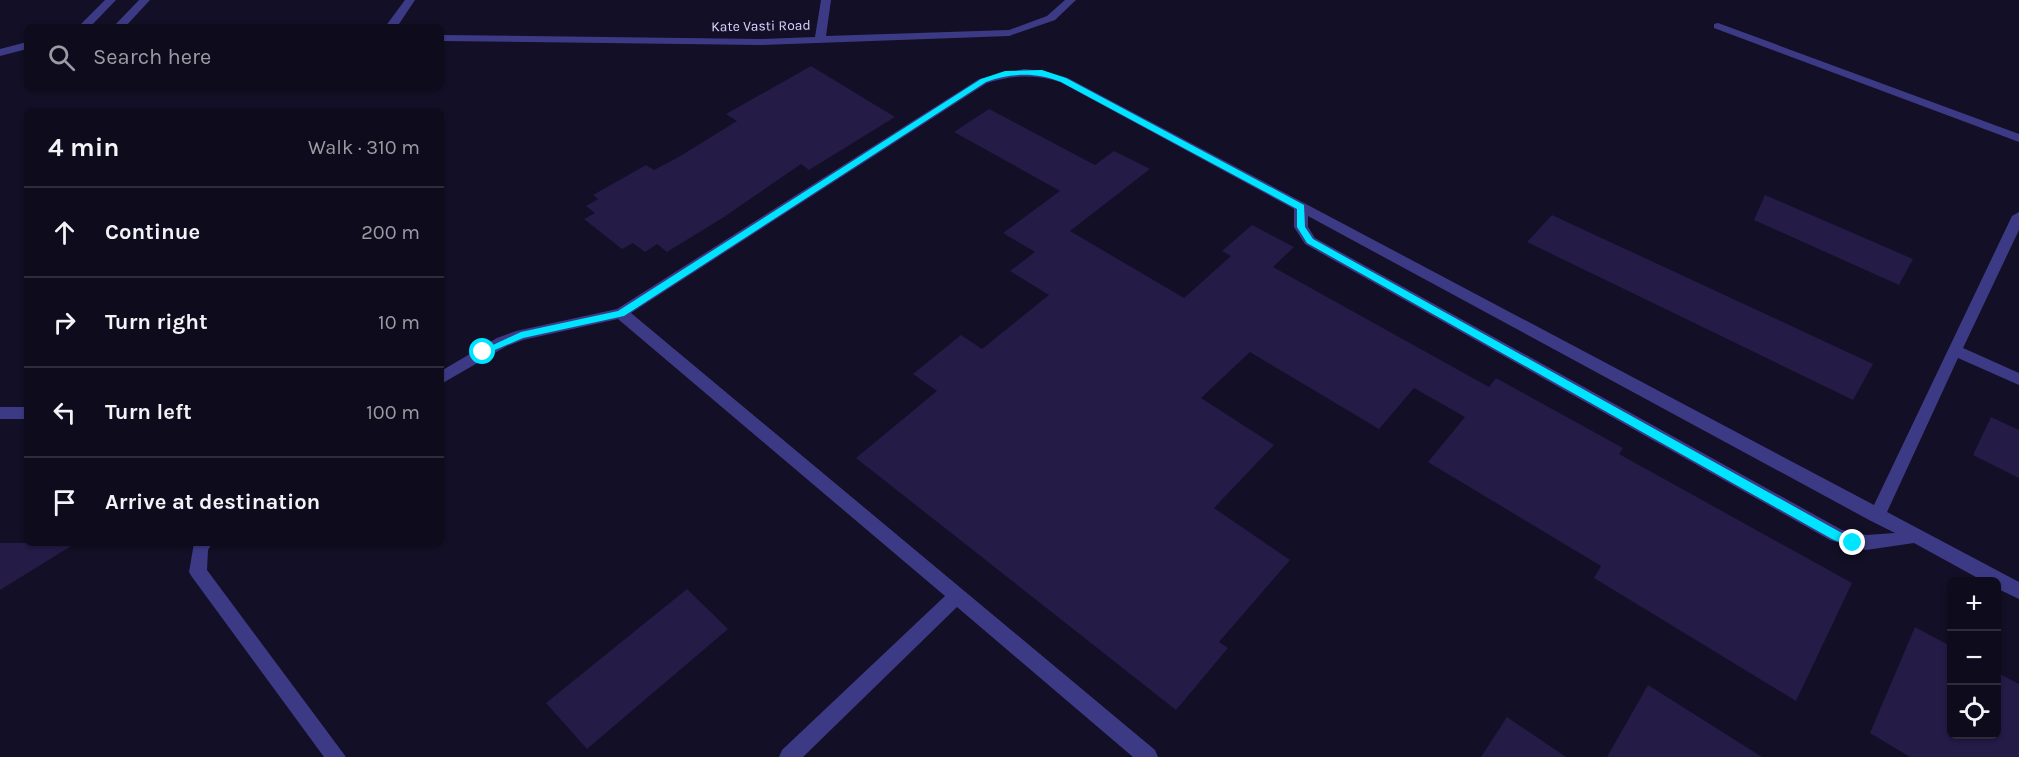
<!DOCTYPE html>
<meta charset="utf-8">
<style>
body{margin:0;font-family:Karla,sans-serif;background:#171425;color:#f1f3f6}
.controls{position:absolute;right:18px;bottom:18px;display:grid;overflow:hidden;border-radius:9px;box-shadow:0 2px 4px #0004}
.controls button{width:54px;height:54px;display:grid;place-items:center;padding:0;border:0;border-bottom:2px solid #2e2b3b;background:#0e0b1c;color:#f1f3f6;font:30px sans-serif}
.stop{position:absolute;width:18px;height:18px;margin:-14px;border:4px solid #00e5ff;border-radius:50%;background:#fff}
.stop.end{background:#00e5ff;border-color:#fff;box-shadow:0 2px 6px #0008}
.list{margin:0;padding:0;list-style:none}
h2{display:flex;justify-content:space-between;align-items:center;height:78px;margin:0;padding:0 24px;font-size:26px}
h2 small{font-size:20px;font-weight:400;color:#9b9ba3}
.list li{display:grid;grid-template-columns:39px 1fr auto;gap:18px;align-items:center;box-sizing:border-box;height:90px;padding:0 24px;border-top:2px solid #2e2b3b}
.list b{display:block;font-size:22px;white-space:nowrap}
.list em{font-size:20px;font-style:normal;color:#9b9ba3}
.icon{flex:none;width:33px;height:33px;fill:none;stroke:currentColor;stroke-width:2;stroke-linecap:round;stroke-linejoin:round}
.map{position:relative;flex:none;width:2019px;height:757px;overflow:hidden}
.search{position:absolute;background:#0e0b1c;box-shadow:0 2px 4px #0004;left:24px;top:24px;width:420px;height:66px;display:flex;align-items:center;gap:15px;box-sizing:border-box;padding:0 21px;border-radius:9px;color:#9b9ba3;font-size:22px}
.panel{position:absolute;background:#0e0b1c;box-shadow:0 2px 4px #0004;left:24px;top:108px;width:420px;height:438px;border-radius:9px}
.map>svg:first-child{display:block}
</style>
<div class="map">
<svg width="2019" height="757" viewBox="0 0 2019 757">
<rect width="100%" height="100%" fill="#130f26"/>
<!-- building -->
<path fill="#241b47" d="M811,66l84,51 -86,53 -8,-6 -77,53 -57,35 -10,-8 -12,8 -12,-9 -11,6 -38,-30 11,-6 -9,-7 12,-7 -5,-4 53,-30 8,5 23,-12 60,-37 -11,-7z
M989,109l106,56 19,-14 36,18 -80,62 114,67 47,-42 -9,-5 30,-26 42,22 -21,20 216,120 7,-9 127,70 -4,6 233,129 -56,118 -202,-123 7,-12 -173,-104 37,-45 -51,-29 -35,41 -129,-77 -49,46 73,47 -60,63 76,52 -71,82 9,6 -52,62 -320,-252 81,-67 -24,-17 48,-39 21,14 67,-54 -39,-24 25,-19 -32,-19 57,-42 -106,-59z
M1765,195l148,64 -14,26 -145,-65z
M1552,215l151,70 170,79 -20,36 -326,-158z
M1991,417l28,13v48l-46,-23z
M0,543h76l-76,47z
M687,589l41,40 -141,120 -41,-46z
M1915,627l37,20v88h44v-63l23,12v73h-109l-40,-24z
M1648,685l114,72h-155z
M1507,717l59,40h-85z"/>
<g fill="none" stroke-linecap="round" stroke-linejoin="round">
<!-- minor -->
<path fill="#3d3a85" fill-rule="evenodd" d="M105,0h11l-26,27h-12z
M139,0h11l-25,27h-12z
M405,0h10l-18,27h-12z
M821,0h10l-5,36 183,-6 38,-14 18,-16h11l-21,20 -46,16 -248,9 -320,-4v-6l320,4 54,-2z
M1718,23l301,111v8l-305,-114v-4z
M27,42v7l-27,7v-7z
M1024,69l19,2 25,7 806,427 138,-289 7,-4v18l-56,118 56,25v12l-61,-27 -71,154 132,70v17l-23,-11v-6h-11l-71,-39 -48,7 -36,-10 -525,-296 -11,-17v-18l-234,-127c-26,-8 -47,-7 -73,1l-356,230 524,437 3,7h-25l-176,-150 -154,150h-24l3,-7 163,-154 -327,-277 -95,21 -16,6 -66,38v-13l56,-33 19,-7 101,-22 362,-230zM1308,216l563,305 24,12 -29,2 -24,-5 -527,-292 -7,-11z
M0,407h27v12h-27z
M194,543h18l-4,7 -1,20 139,187h-22l-132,-180 -3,-5z"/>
</g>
<!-- route -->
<path fill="#00e5ff" d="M1042,70l24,8 238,127 1,22 8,12 527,293 17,8v6l-4,2 -21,-9 -525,-296 -10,-16v-18l-236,-127c-26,-10 -49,-9 -75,0l-362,234 -101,22 -40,17 -5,-3 43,-20 97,-21 363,-232 24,-8z"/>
<g text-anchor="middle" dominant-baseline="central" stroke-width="5" stroke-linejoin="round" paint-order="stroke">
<!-- far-street labels -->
<g font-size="14" fill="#d9d4ff" stroke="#130f26">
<text transform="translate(761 26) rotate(-1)">Kate Vasti Road</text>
</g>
</g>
</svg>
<div class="controls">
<button>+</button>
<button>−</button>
<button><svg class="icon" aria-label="locate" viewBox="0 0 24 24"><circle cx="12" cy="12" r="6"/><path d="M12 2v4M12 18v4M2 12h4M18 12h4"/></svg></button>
</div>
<div class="stop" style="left:483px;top:352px"></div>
<div class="stop end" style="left:1853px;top:543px"></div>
<div class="search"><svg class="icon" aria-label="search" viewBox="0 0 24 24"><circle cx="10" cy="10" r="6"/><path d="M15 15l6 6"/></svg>Search here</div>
<section class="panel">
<h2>4 min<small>Walk · 310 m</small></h2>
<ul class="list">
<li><svg class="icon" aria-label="ahead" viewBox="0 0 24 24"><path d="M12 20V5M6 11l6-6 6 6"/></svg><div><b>Continue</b></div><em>200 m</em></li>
<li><svg class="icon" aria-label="right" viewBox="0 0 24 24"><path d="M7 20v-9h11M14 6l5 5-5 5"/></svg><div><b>Turn right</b></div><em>10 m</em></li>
<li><svg class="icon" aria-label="left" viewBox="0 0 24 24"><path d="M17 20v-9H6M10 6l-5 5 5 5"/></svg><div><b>Turn left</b></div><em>100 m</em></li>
<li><svg class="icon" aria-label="arrive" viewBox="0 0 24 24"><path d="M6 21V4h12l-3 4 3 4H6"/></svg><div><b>Arrive at destination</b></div></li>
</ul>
</section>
</div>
